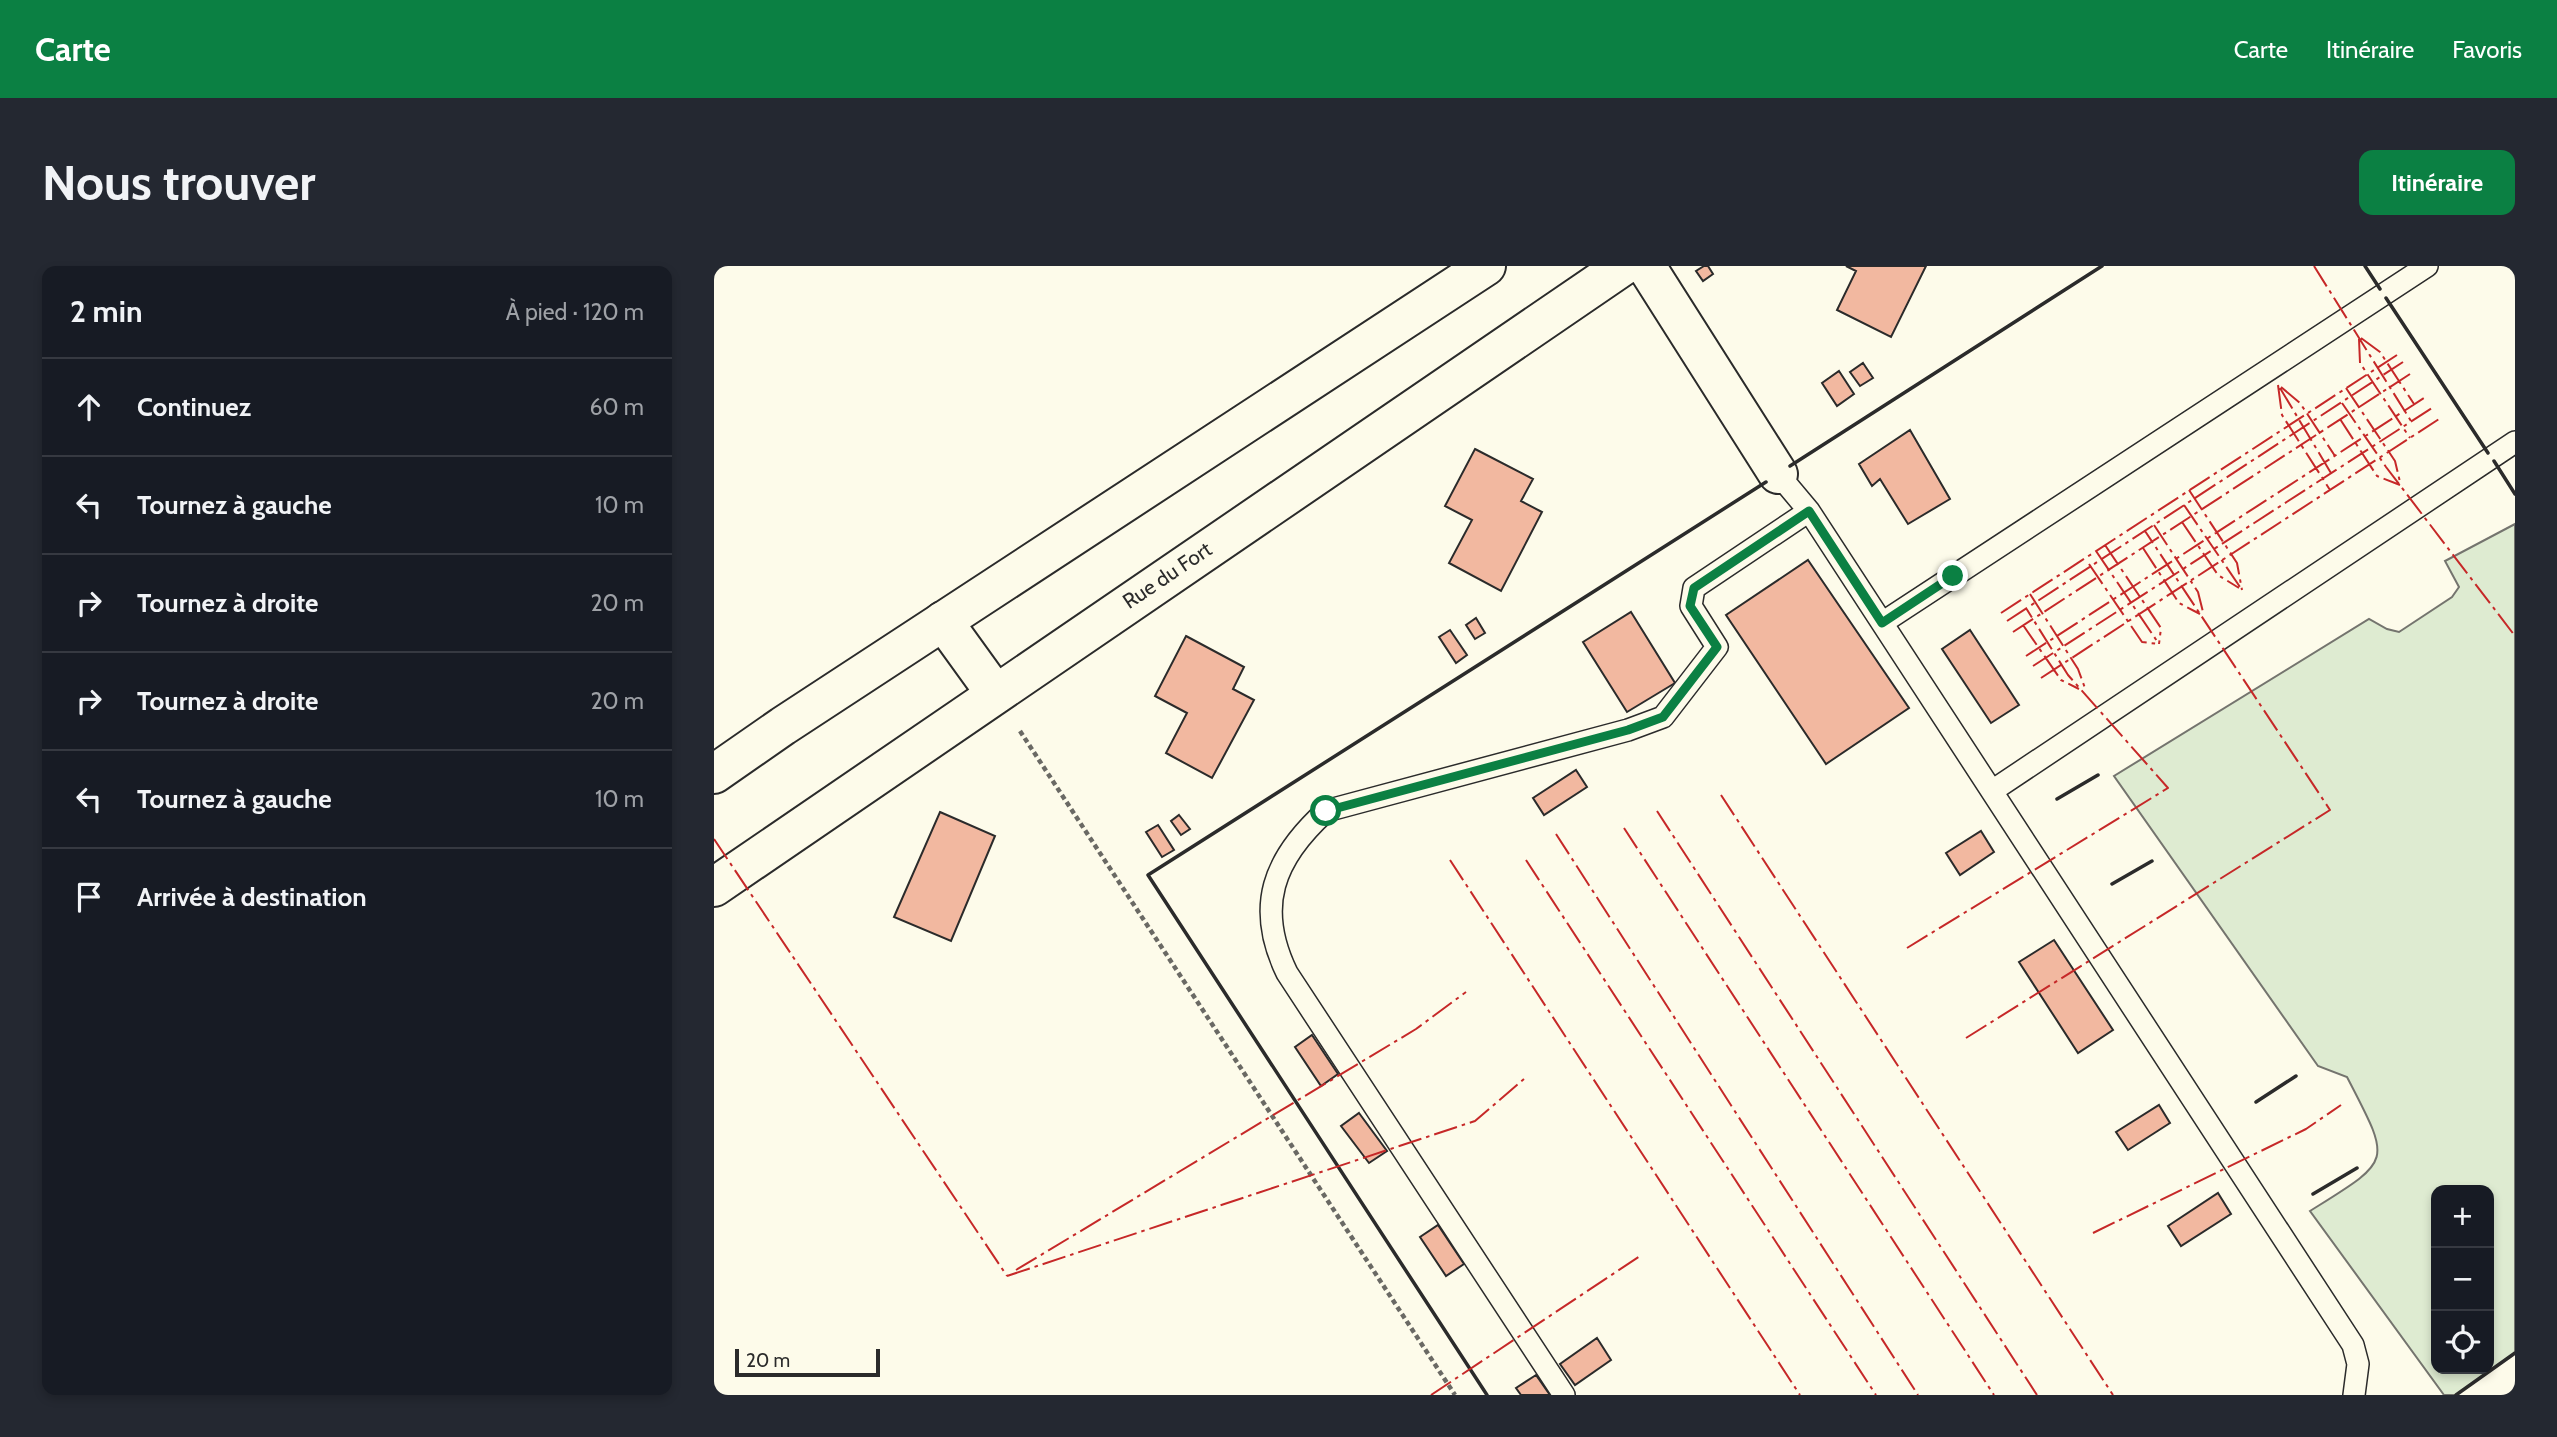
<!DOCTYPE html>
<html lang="fr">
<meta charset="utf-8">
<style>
body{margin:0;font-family:Cabin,sans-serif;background:#242831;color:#f1f3f6}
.controls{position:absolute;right:21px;bottom:21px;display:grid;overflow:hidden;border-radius:14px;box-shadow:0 4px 10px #0003}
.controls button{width:63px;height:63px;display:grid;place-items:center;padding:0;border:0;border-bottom:2px solid #363941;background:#171b24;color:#f1f3f6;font:35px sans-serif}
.scale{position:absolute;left:21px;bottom:18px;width:145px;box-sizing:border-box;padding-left:7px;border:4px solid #2b2b2b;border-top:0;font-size:19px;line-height:24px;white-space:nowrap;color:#2b2b2b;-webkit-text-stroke:5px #fdfbea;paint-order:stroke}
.stop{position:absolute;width:21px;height:21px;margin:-16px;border:5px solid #0b8043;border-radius:50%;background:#fff}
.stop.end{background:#0b8043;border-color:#fff;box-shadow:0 2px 7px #0008}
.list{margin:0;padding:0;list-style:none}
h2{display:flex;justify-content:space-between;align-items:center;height:91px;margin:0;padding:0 28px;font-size:30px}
h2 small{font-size:23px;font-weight:400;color:#9ea1a6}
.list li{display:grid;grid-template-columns:46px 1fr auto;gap:21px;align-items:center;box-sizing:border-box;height:98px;padding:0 28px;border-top:2px solid #363941}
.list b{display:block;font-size:26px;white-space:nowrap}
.list em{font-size:23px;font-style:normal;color:#9ea1a6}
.icon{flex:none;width:38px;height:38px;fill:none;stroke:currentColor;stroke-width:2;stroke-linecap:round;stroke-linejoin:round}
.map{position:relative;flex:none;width:1801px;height:1129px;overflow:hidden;border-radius:14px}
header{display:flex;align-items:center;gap:42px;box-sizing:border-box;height:98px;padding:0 35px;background:#0b8043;color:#fff}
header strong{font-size:33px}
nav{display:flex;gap:38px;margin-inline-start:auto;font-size:24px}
.intro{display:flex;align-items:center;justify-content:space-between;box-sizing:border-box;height:168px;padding:0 42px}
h1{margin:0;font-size:49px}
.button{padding:18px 32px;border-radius:14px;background:#0b8043;color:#fff;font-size:24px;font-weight:700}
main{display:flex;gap:42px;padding:0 42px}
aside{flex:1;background:#171b24;border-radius:14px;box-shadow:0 4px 10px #0003}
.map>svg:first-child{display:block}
</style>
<header>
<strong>Carte</strong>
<nav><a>Carte</a><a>Itinéraire</a><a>Favoris</a></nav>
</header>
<div class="intro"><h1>Nous trouver</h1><a class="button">Itinéraire</a></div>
<main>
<aside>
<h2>2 min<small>À pied · 120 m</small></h2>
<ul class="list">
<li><svg class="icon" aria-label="ahead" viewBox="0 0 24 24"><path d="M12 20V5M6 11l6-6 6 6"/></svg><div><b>Continuez</b></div><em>60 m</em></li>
<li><svg class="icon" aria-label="left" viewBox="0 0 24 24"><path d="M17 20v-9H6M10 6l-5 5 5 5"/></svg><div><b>Tournez à gauche</b></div><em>10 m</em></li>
<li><svg class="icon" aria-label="right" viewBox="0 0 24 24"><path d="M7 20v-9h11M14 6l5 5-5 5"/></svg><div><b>Tournez à droite</b></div><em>20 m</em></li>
<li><svg class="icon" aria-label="right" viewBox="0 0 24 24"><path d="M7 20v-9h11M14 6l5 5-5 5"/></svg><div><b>Tournez à droite</b></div><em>20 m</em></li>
<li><svg class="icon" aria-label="left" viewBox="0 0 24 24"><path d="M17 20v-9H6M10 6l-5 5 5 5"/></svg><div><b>Tournez à gauche</b></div><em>10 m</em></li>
<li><svg class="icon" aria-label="arrive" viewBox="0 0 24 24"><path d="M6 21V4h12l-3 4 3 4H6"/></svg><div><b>Arrivée à destination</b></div></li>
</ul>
</aside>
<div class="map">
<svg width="1801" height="1129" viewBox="0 0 1801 1129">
<rect width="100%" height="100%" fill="#fdfbea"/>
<!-- green -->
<path fill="#deebd1" stroke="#74746e" stroke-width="2" fill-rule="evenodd" d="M1801,258v829l-59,42h-12l-134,-184c83,-52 82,-47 37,-134l-29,-11 -204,-290 255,-157 18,10 12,3 53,-35 7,-10 -14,-26zM1722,924h53v179h-53z"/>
<!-- building -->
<path fill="#f2b8a0" stroke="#2b2b2b" stroke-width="2" d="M990,0h4l5,8 -10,7 -7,-10z
M1132,0h80l-35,71 -54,-27 19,-39z
M1149,97l10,15 -13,8 -10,-14z
M1125,105l15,23 -17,12 -15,-23z
M1196,164l40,69 -42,25 -28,-45 -8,7 -13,-22z
M761,183l58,30 -12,22 21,11 -41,79 -52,-28 23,-43 -27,-14z
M1094,294l101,148 -83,56 -100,-149z
M917,346l44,71 -48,29 -44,-70z
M762,352l9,15 -10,6 -9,-14z
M736,364l17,25 -11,8 -17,-26z
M1256,364l49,75 -28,18 -49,-74z
M472,370l58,31 -11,22 21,11 -42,78 -46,-25 21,-40 -32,-17z
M862,504l11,17 -43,28 -11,-17z
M226,546l55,24 -44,105 -57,-24z
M465,549l11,14 -9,6 -10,-14z
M444,559l16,25 -12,7 -16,-25z
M1267,565l13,21 -34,23 -14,-22z
M1340,674l59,90 -35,23 -59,-91z
M598,769l26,39 -17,12 -26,-39z
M1445,839l11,18 -42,27 -12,-18z
M645,847l28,38 -18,12 -28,-37z
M1504,927l13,21 -50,32 -13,-20z
M724,959l26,39 -18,12 -26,-39z
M883,1072l14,22 -36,25 -15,-21z
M822,1109l14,20h-29l-5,-7z"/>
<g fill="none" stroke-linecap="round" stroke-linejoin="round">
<!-- lane casing -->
<g stroke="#2b2b2b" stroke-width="24">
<path id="lane" d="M1064,208l31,37 544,834 5,19 -4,31
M1168,357l545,-357
M1278,525l523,-349
M850,1129l-277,-422c-32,-66 -14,-114 39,-162l302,-81 35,-13 54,-70 -26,-41 3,-18 115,-77"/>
</g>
<!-- street casing -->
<g stroke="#2b2b2b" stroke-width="42">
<path id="street" d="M932,0l132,208
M229,355l52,72
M0,621l909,-621"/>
</g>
<!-- secondary casing -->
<g stroke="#2b2b2b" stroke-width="42">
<path id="secondary" d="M0,508l69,-48 703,-460"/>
</g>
<!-- path -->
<path stroke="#6a6964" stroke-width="4.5" stroke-dasharray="5 3.5" stroke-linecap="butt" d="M306,465l435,664"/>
<!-- lane -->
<use href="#lane" stroke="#fdfbea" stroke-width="21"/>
<!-- street -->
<use href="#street" stroke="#fdfbea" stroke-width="38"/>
<!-- secondary -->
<use href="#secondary" stroke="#fdfbea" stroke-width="38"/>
<!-- wall -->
<path stroke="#2b2b2b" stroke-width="3.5" d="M1651,0l15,23
M1672,32l102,155
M1780,195l21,33
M1076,200l312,-200
M1343,533l41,-24
M1398,618l40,-23
M1542,836l40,-26
M1599,928l44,-26
M773,1129l-339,-520 618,-393
M1742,1129l59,-42"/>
<!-- power -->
<path stroke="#c62828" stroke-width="2" stroke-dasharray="24 5 3.5 5" stroke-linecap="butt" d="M1600,0l97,155
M1647,72l19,14 34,52
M1645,73l1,24 50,75
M1564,119l4,30 48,75
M1567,121l19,16 35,53
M1566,122l51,85
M1632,122l49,73 5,21
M1628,137l44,64 129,169
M1626,153l37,57 23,9
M1475,224l48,73 5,27
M1470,239l56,82
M1468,256l36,53 21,13
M1440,259l44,67 5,20
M1391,279l56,83 -2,16
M1429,282l36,55 21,11
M1382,285l63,93
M1375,298l53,78 17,2
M1316,328l48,75 7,19
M1287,347l396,-258
M1293,355l396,-259
M1309,359l38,55 18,9
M1299,366l397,-258
M1312,390l398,-258
M1319,400l399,-258
M1327,412l398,-259
M1007,529l392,600
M943,545l380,584
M910,562l370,567
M842,568l362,561
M0,573l293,437
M736,594l350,535
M812,594l350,535
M1193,682l261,-160 -100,-113 -42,-67
M1252,772l364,-228 -185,-279
M1379,967l213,-104 35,-24
M302,1004l400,-241 50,-37
M293,1010l468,-155 49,-42
M717,1129l209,-139"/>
</g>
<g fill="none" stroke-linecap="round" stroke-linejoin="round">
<!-- route -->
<path stroke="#0b8043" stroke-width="9" d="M612,545l302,-81 35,-13 54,-70 -27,-41 4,-18 115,-77 73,112 71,-47"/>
</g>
<g text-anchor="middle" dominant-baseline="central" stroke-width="5" stroke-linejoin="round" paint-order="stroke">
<!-- street labels -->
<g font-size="21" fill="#2b2b2b" stroke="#fdfbea">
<text transform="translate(453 309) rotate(-34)">Rue du Fort</text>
</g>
</g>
</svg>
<div class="controls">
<button>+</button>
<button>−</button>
<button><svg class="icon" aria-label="locate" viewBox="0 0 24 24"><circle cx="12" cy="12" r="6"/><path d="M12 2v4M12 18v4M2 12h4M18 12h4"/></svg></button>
</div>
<div class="scale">20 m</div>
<div class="stop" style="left:612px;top:545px"></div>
<div class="stop end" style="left:1239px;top:310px"></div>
</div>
</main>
